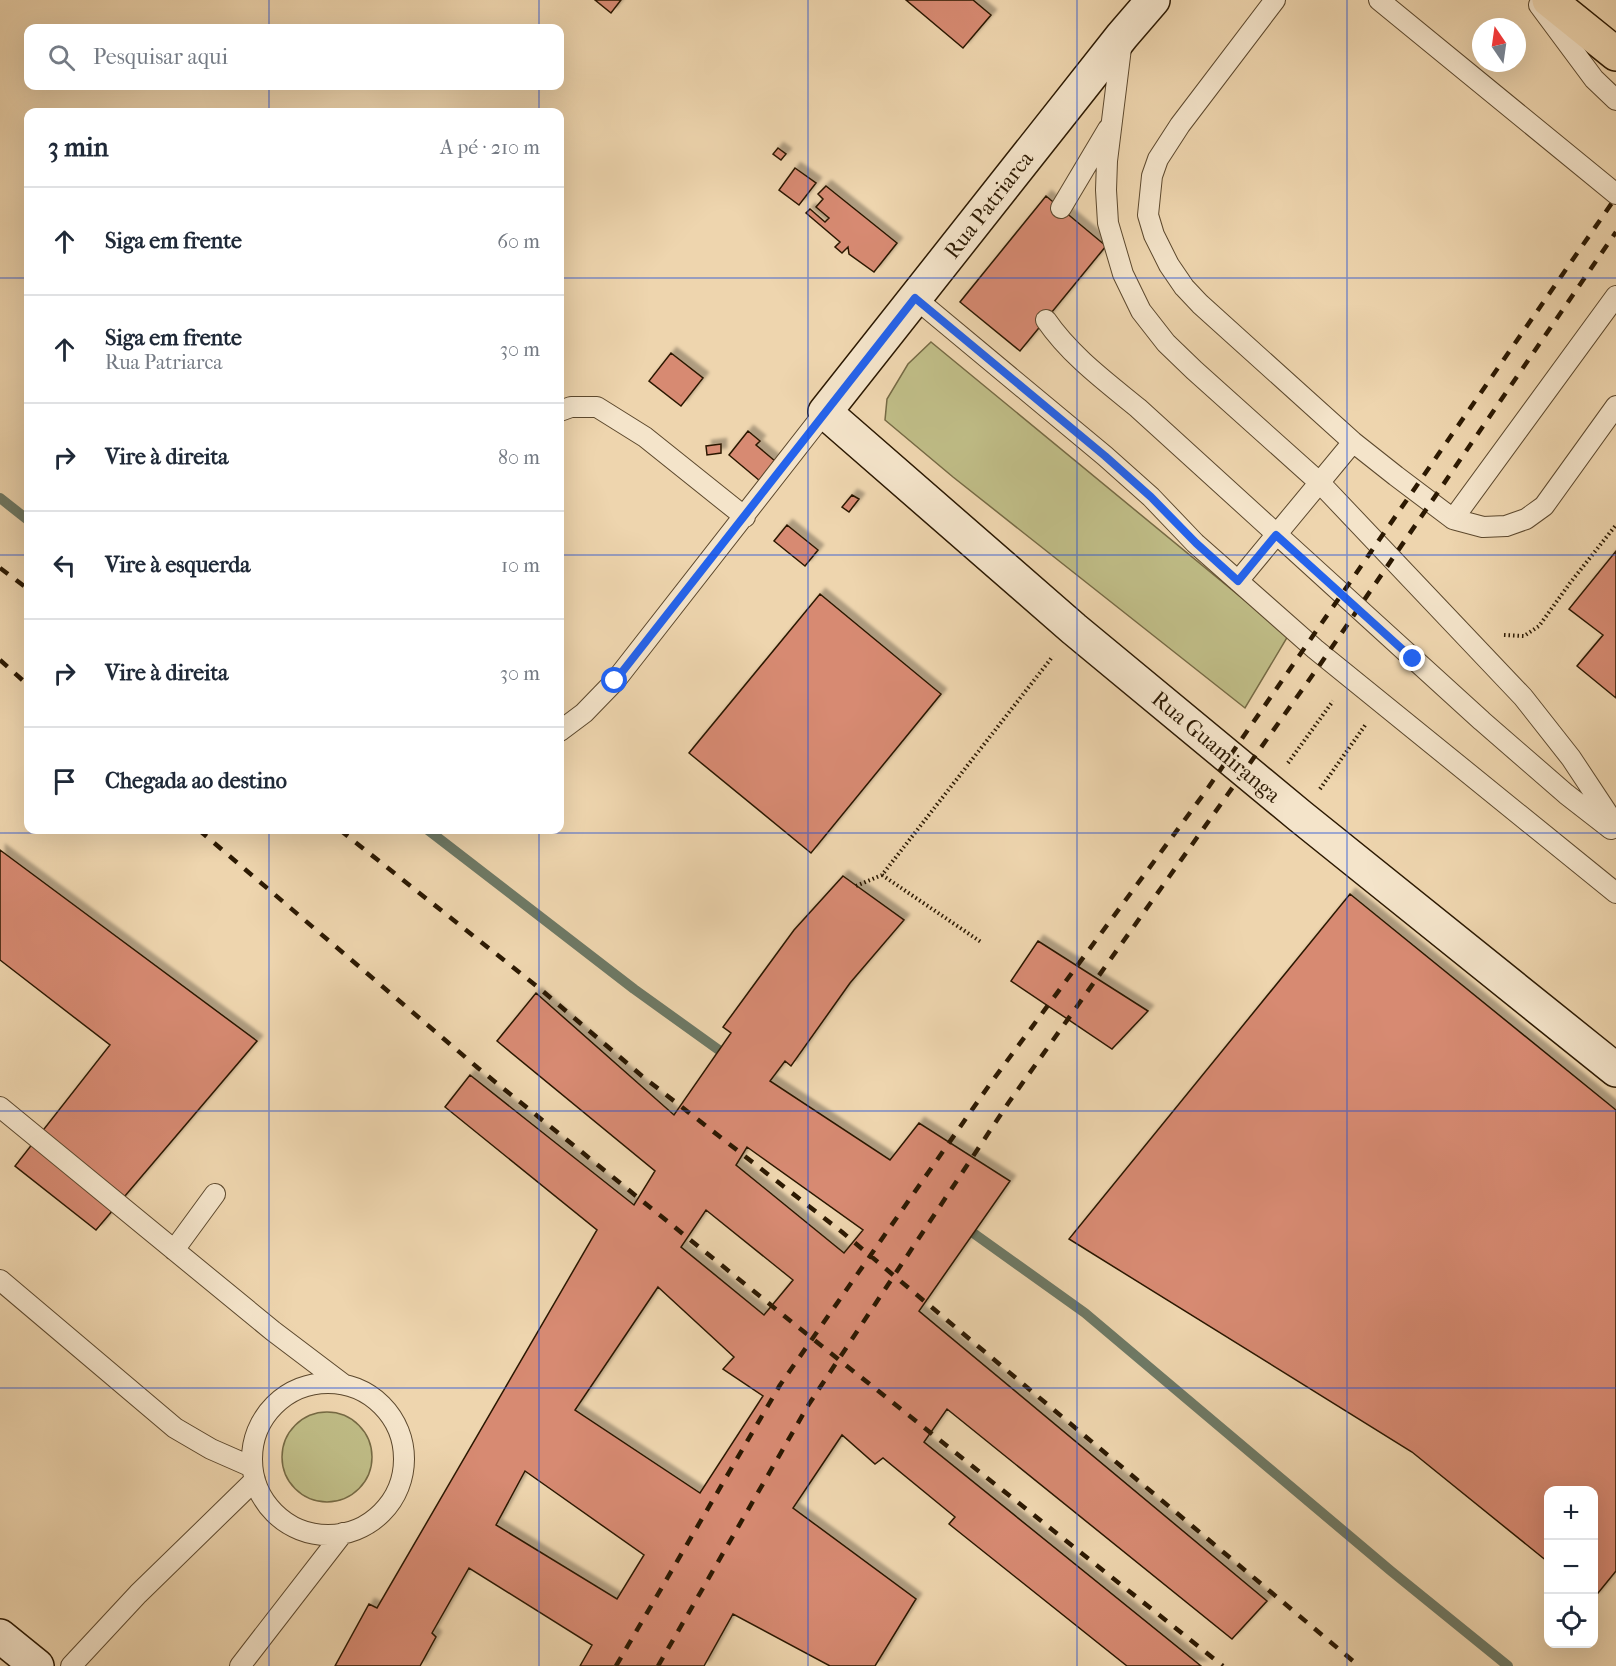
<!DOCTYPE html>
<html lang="pt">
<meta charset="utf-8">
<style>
body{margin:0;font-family:"IM FELL French Canon",serif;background:#f6f6f7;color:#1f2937}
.controls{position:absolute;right:18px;bottom:18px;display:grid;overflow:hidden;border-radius:12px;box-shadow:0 6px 24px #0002}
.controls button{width:54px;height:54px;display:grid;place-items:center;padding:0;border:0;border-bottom:2px solid #e0e1e3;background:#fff;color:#1f2937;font:30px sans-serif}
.compass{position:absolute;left:1472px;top:18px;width:54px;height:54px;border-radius:50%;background:#fff;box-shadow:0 6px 24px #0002;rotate:347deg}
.stop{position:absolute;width:18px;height:18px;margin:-14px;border:4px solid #2563eb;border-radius:50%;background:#fff}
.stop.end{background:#2563eb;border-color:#fff;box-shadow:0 2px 6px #0008}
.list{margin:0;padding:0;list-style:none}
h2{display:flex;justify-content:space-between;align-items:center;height:78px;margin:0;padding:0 24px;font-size:26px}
h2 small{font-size:20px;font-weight:400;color:#747a83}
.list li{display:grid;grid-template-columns:39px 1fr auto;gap:18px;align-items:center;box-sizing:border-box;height:108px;padding:0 24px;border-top:2px solid #e0e1e3}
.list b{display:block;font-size:22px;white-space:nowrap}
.list p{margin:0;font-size:20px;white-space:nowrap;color:#747a83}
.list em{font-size:20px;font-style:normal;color:#747a83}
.icon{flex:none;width:33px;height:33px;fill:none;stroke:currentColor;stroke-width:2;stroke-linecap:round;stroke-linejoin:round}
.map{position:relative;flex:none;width:1616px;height:1666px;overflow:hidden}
.search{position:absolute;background:#fff;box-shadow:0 6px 24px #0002;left:24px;top:24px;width:540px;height:66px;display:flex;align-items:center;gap:15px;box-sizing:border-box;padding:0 21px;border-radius:12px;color:#747a83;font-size:22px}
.panel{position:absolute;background:#fff;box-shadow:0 6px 24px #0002;left:24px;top:108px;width:540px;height:726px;border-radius:12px}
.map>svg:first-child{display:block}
</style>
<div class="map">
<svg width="1616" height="1666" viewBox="0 0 1616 1666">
<defs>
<filter id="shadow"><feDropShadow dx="5.5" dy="-5.5" stdDeviation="1.5" flood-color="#0004"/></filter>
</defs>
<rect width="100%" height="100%" fill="#eed5ae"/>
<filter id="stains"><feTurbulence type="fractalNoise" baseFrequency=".00333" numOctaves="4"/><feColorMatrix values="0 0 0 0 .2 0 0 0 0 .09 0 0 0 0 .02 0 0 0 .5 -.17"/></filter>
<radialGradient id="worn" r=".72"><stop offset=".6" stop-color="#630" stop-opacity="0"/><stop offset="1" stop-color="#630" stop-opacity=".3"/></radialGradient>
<!-- green -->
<path fill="#bfbc86" stroke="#766a44" stroke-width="1.5" d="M931,342l357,294 -43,72 -292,-231 -68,-57 2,-21 21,-35z
M282 1457a45 45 0 1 1 90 0a45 45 0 1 1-90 0Z"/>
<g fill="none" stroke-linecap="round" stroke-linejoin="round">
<!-- stream -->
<path stroke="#6e7965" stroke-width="10" d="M0,498l28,22
M428,830l206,159 96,69
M962,1225l123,88 306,258 117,95"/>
</g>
<!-- building -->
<path fill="#d78a72" stroke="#2c1902" stroke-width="1.5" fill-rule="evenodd" filter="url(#shadow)" d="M595,0h26l-10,13z
M906,0h67l18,15 -28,33z
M778,148l8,6 -5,6 -8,-6z
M795,168l21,15 -17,22 -20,-15z
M826,186l71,57 -23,29 -25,-18 -1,-7 -6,6 -7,-6 5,-5 -34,-29 4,-4 15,13 4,-4 -13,-11 7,-8 -5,-5z
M1046,196l60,50 -86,105 -60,-49z
M671,353l32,25 -22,28 -32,-25z
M748,431l12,10 -4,4 19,16 -15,20 -31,-26z
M721,444v9l-14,2 -1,-9z
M852,495l7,4 -10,13 -7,-5z
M787,525l31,25 -13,16 -31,-25z
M1616,551v147l-39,-32 26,-31 -34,-26z
M820,594l121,100 -130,159 -122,-100z
M0,850l257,191 -161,189 -81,-64 95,-121 -110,-85z
M843,876l61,44 -54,63 -59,83 -6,-5 -15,20 120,79 29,-37 91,58 -91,130 348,290 -35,38 -285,-230 -23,33 277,224h-74l-178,-142 6,-7 -72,-59 -8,6 -33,-29 -49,73 123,91 -41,67h-45l-97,-52 -29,52h-124l12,-21 -123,-77 -37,65 4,4 -16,29h-85l34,-62 8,4 220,-378 -152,-123 25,-32 164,130 21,-34 -158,-130 39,-48 138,122 57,-82 -8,-6 71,-97zM747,1147l116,83 -19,23 -108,-88zM706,1210l87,70 -29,35 -83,-68zM658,1287l76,70 -11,12 40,27 -63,97 -125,-83zM525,1471l119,84 -27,44 -121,-74z
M1350,894l266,216v461l-22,27v-108h-46v72l-136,-110 -343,-213z
M1038,941l110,70 -36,38 -101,-68z"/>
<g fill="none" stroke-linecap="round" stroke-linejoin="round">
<!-- lane casing -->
<g stroke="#5c482d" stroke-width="22">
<path id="lane" d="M1275,0l-95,125 -22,34 -6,17 -4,39 6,20 15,30 15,22 16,17 153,138 43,34 57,43 30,8 23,-1 20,-7 18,-13 72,-100
M1379,0l237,194
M1539,5l55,74 22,21
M1122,40l-15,121 -1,29 2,33 15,51 18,37 25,32 28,27 126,113 203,214 48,61 45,68
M1061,208l47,-79
M915,298l190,158 46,41 44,46 120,106 301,244
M1046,320c24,35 59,61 92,88l344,313 84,73 45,35
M560,411l11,-4h26l48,30 100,80
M1453,519l163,-223
M1238,581l115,-139
M560,731l24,-18 31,-32 210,-269
M0,1107l273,224 70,53
M174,1250l41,-56
M0,1280l175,148 36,21 41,18
M252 1459a76 76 0 1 1 152 0a76 76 0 1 1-152 0Z
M71,1666l67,-72 117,-114
M240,1666l103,-133"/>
</g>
<!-- secondary casing -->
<g stroke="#2c1902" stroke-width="36">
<path id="secondary" d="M1153,0l-31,36 -297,376 249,217 226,187 316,254
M0,1636l37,30"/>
</g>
<!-- highway casing -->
<g stroke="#2c1902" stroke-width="36">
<path id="highway" d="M1549,0l67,54"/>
</g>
<!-- path -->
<path stroke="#2c1902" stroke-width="4" stroke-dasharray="1.5 3" stroke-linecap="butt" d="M1504,635l20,1 15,-10 31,-43 46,-58
M1288,763l45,-62
M1320,789l46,-65
M882,875l99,67
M856,886l26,-11 171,-219"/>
<!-- lane -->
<use href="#lane" stroke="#f4e4ca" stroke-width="20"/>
<!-- secondary -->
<use href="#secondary" stroke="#f4e4ca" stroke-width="33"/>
<!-- highway -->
<use href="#highway" stroke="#eed5ae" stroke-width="33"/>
<!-- rail -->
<path stroke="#2c1902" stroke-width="4.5" stroke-dasharray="10 10" stroke-linecap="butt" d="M0,568l28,21
M0,660l28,25
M199,830l279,238 315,255 430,343
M340,830l199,158 103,88 200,156 517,434
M616,1666l164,-281 210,-301 213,-289 413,-598
M658,1666l151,-262 200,-302 310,-436 297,-434"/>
</g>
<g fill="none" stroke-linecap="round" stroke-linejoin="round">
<!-- route -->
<path stroke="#2563eb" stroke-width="8" d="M615,681l300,-383 190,158 46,41 45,46 42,38 38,-46 137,124"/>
</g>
<!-- grid -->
<path fill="none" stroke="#1d4ed8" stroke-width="1.5" stroke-opacity="0.55" d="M269,0v28M539,0v28M808,0v1666M1077,0v1666M1347,0v1666M269,86v26M539,86v26M0,278h28M560,278h1056M0,555h28M560,555h1056M269,830v836M539,830v836M0,833h1616M0,1111h1616M0,1388h1616"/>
<g text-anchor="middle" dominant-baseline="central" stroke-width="5" stroke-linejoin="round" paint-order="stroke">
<!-- street labels -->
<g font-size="22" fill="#2c1902" stroke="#f4e4ca">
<text transform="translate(989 205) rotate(-52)">Rua Patriarca</text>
<text transform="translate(1216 747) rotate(40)">Rua Guamiranga</text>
</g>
</g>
<rect width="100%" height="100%" filter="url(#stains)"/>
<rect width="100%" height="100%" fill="url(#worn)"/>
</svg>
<div class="controls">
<button>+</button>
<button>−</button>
<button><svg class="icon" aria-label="locate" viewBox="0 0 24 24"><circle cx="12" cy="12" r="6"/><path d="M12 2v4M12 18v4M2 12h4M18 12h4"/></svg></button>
</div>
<svg class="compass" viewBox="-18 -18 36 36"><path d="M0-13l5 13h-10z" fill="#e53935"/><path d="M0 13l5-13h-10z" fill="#747a83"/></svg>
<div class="stop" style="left:615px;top:681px"></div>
<div class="stop end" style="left:1413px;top:659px"></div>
<div class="search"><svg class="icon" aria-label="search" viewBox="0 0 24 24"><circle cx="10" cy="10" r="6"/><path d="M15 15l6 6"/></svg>Pesquisar aqui</div>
<section class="panel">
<h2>3 min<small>A pé · 210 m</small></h2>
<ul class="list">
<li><svg class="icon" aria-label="ahead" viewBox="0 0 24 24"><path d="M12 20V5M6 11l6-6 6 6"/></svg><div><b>Siga em frente</b></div><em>60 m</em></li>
<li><svg class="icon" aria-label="ahead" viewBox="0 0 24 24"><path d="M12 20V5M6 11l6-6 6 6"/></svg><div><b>Siga em frente</b><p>Rua Patriarca</p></div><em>30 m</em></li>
<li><svg class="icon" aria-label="right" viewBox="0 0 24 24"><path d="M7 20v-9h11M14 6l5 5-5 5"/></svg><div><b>Vire à direita</b></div><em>80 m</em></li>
<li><svg class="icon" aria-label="left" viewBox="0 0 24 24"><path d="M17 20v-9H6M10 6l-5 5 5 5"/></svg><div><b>Vire à esquerda</b></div><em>10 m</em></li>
<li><svg class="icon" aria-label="right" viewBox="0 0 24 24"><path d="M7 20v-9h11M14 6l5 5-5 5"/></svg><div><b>Vire à direita</b></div><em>30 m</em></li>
<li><svg class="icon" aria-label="arrive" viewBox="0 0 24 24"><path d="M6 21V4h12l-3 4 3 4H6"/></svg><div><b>Chegada ao destino</b></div></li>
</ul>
</section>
</div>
